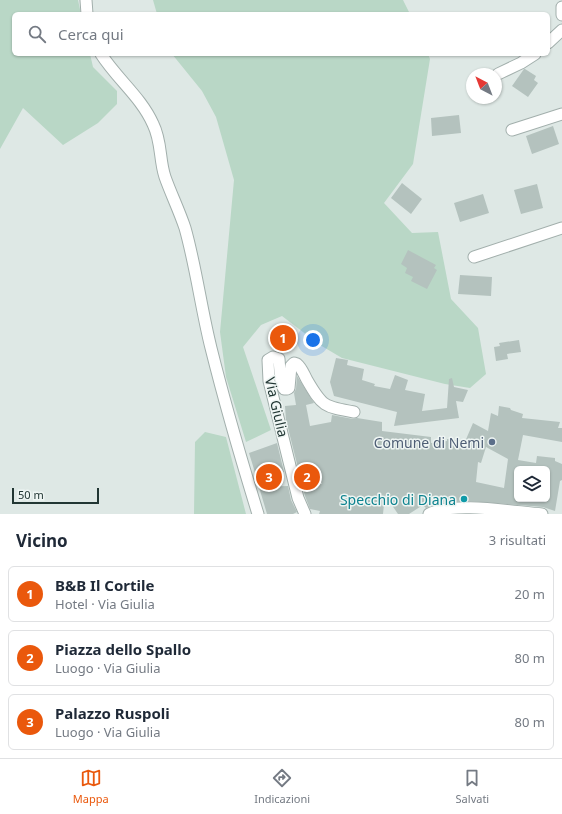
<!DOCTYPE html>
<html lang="it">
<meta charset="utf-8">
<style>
body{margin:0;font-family:"Noto Sans",sans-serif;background:#f2f2f3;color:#1f2937}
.controls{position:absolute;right:12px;bottom:12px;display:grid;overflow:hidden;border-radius:6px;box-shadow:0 1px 3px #0004}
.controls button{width:36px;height:36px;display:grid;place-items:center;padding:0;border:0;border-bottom:1px solid #e0e1e3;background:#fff;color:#1f2937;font:20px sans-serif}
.compass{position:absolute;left:466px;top:68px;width:36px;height:36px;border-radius:50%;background:#fff;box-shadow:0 1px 3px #0004;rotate:318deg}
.scale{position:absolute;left:12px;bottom:10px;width:87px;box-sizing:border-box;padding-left:4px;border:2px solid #213633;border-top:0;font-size:11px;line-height:14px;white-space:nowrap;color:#213633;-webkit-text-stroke:3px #eef5f3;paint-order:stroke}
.you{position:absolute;left:313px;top:340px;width:14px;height:14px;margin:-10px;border:3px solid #fff;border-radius:50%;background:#1a73e8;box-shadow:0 0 0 6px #1a73e833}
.badge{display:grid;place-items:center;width:26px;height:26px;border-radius:50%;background:#ea580c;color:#fff;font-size:13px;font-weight:700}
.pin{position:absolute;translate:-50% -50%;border:2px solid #fff;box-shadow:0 1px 4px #0006}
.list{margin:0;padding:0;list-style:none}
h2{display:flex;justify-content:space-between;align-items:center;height:52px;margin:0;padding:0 16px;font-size:17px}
h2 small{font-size:13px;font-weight:400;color:#747a83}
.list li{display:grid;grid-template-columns:26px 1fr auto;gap:12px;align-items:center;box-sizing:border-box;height:56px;margin:0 8px 8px;padding:0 8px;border:1px solid #e0e1e3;border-radius:6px}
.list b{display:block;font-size:15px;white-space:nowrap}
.list p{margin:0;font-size:13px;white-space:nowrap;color:#747a83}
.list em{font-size:13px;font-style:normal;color:#747a83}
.icon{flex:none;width:22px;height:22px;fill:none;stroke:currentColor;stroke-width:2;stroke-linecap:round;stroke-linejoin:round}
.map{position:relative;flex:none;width:562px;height:514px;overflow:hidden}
.search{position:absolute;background:#fff;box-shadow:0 1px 3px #0004;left:12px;right:12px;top:12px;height:44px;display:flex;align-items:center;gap:10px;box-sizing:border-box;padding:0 14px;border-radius:6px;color:#747a83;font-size:15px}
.sheet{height:244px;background:#fff}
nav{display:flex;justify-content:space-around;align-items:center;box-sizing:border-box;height:56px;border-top:1px solid #e0e1e3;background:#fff;font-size:11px;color:#747a83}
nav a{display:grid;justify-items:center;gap:2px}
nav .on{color:#ea580c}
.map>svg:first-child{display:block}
</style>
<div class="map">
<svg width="562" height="514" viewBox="0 0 562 514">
<rect width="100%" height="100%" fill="#dee8e5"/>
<!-- green -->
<path fill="#b9d7c6" d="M0,0h78l3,14h-67v40h76l3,13 24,24v13l-19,19 -35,22 -40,-37 -23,41z
M153,0h250l7,14h-253z
M172,54h256l2,5 -17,105 -29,39 28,30 26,-1 13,67 27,29 8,46 -16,14 -25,-4 -103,-26 -22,-13 -38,-29 -21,9 -18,22 28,83 -25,12 -20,-65 -6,-45 14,-152 -18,-63 -14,-26z
M205,432l21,5 20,77h-52l1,-72z"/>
<!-- building -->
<path fill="#b4c2be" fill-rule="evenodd" d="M524,69h1l11,7 -2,4 4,3 -10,14 -16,-11z
M459,115l2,18 -29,3 -1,-18z
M553,126l6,18 -27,10 -6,-18z
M402,183l20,16 -11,15 -20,-16z
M537,184l6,24 -22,6 -7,-24z
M483,194l6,19 -29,9 -6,-19z
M408,250l28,15 -2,3 3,2 -10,19 -16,-8 2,-4 -8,-4 2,-5 -6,-4z
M460,275l32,2 -1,19 -33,-2z
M289,330l4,10 -15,6 -4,-10z
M519,340l2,12 -14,2 1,5 -12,2 -2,-14 6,-1 -1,-3z
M336,358l12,2 -1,5 17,4 -2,11 13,4 -1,2 16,3 5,-14 13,5 -3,10 20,4 -3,17 25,-3 2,-29 3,-1 2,9 14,3 -5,12 -7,-1 3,17 -65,8 3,-14 -63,-16 -4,-14z
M297,376l17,27 -8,2 4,21 21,-4 1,-7 21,4 4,-1 25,4v9l49,6v6l16,-2v-2l16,2 1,3 9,-21 15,8 3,-18 7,3 1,-10 11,2 1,2 12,4 -1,4 38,4 -2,6h4v14l-39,-7 -5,25 18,3 1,-7 18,2v3l7,3v16l-2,1 -5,30 -12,-4 -75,-6 -29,2 -13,5 -3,-3 -14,9h-11l-13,-19 -2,19h-64l1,-3 -10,-2 -5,-13 -3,-11 20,-1 -7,-20 -17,4 -12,-48 -1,-14 11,-1 -2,-12 2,-4zM486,447l22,12 -4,29 -28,-6 2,-20 3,1zM517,469h30v30h-30z
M277,443l7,29 -27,7 -8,-26z
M288,486l3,14 6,12 -4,2h-26l-8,-27z"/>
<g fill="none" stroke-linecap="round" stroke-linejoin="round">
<!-- street casing -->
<g stroke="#a2afac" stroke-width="13">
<path id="street" d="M86,0l1,14
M562,7v8
M548,43l14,-13
M101,54c16,25 40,43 52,70 9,18 6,35 12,53 6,17 14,33 20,51 11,39 16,80 26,120 14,56 30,111 47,166
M498,74l23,-11 14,-9
M512,130l50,-16
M474,257l88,-29
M305,514l-7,-16 -29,-117 -1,-21 5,-3 6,2 2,25 3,5h3l2,-1 2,-22 3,-3 3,1c5,4 7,11 10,16 15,26 17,27 47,32
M429,514c24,-13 85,-2 113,0"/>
</g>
<!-- street -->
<use href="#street" stroke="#fff" stroke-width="11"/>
</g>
<!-- markers -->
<circle fill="#5c6f8a" stroke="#eef5f3" stroke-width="1.5" cx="492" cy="442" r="4"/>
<circle fill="#0f9aa8" stroke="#eef5f3" stroke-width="1.5" cx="464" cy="499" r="4"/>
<g text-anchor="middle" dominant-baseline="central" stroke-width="3" stroke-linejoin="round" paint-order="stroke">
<!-- street labels -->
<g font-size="14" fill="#213633" stroke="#eef5f3">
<text transform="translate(277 407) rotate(77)">Via Giulia</text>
</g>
<!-- service labels -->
<g font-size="14" fill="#4e5e75" stroke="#eef5f3" text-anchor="end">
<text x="484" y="442">Comune di Nemi</text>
</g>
<!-- culture labels -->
<g font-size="14" fill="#0d838f" stroke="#eef5f3" text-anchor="end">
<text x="456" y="499">Specchio di Diana</text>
</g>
</g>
</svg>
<div class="controls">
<button><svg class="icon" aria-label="layers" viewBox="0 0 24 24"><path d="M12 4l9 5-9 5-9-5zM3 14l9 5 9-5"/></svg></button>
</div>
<svg class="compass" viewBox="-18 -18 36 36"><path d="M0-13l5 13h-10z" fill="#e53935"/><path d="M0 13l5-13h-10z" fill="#747a83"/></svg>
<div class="scale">50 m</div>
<div class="you"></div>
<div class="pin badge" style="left:283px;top:338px">1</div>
<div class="pin badge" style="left:307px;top:477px">2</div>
<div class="pin badge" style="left:269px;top:477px">3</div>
<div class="search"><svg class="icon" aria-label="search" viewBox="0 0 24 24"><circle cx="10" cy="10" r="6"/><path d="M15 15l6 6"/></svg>Cerca qui</div>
</div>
<section class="sheet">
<h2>Vicino<small>3 risultati</small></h2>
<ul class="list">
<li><span class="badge">1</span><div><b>B&amp;B Il Cortile</b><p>Hotel · Via Giulia</p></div><em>20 m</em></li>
<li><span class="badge">2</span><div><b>Piazza dello Spallo</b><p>Luogo · Via Giulia</p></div><em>80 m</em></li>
<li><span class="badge">3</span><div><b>Palazzo Ruspoli</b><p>Luogo · Via Giulia</p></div><em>80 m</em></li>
</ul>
</section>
<nav>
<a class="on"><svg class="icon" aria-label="map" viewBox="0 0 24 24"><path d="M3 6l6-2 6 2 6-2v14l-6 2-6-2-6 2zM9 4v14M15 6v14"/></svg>Mappa</a>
<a><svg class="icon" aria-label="directions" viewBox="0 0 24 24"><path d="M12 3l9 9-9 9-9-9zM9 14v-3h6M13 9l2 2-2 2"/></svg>Indicazioni</a>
<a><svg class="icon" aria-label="saved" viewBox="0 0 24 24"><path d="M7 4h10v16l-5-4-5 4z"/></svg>Salvati</a>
</nav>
